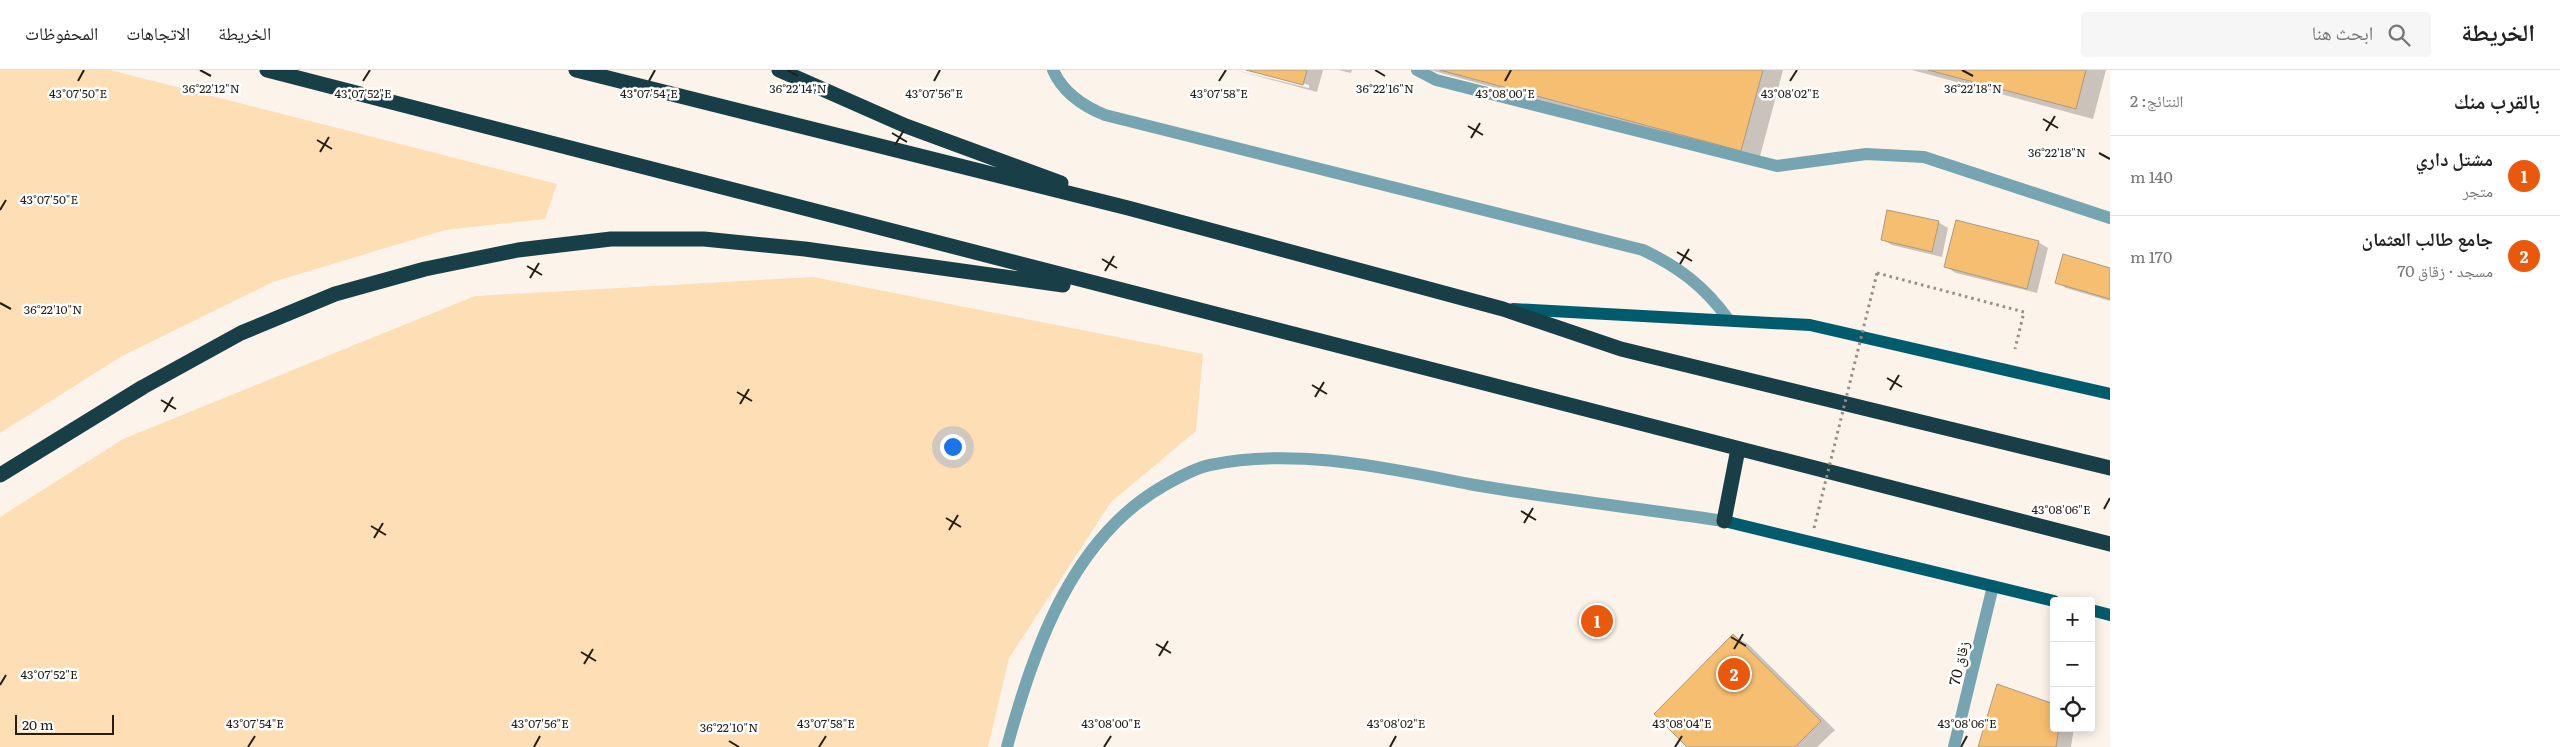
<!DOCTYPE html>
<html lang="ar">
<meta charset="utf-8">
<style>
body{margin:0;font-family:Literata,"Noto Naskh Arabic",serif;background:#f6f6f6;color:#222;direction:rtl}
.controls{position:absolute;right:15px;bottom:15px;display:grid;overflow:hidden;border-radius:5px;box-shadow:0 2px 12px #0003}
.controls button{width:45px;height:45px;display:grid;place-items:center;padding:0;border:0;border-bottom:1px solid #e0e0e0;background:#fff;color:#222;font:25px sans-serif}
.scale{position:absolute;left:15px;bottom:12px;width:99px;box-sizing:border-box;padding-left:5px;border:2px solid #251e15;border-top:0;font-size:14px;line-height:18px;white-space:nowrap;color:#251e15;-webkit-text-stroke:4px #fff;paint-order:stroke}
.you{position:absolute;left:952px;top:376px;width:18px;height:18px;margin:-12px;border:4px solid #fff;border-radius:50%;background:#1a73e8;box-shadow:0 0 0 8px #1a73e833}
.badge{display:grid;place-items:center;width:32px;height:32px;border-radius:50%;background:#ea580c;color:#fff;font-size:16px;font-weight:700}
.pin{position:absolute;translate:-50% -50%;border:2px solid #fff;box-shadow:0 1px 5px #0006}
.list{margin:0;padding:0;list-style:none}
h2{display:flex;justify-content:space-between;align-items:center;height:65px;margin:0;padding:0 20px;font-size:21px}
h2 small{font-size:16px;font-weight:400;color:#767676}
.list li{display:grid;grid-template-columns:32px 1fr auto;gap:15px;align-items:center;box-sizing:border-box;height:80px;padding:0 20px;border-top:1px solid #e0e0e0}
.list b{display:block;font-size:19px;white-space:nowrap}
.list p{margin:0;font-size:16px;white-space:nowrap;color:#767676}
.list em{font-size:16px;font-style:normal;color:#767676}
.icon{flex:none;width:28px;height:28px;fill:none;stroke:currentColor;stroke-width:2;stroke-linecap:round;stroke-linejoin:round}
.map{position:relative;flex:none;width:2110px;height:677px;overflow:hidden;direction:ltr}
header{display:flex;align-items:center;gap:30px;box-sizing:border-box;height:70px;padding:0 25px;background:#fff;border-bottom:1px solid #e0e0e0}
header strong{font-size:24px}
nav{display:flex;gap:28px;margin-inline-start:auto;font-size:18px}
.search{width:350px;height:45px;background:#f6f6f6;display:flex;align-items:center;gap:12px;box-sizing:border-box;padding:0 18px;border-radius:5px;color:#767676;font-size:19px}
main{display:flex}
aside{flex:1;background:#fff}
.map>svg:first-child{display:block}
</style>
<header>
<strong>الخريطة</strong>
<div class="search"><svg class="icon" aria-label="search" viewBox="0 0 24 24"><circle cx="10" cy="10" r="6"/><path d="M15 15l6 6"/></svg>ابحث هنا</div>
<nav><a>الخريطة</a><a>الاتجاهات</a><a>المحفوظات</a></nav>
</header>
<main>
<aside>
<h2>بالقرب منك<small>النتائج: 2</small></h2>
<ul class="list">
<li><span class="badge">1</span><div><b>مشتل داري</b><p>متجر</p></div><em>140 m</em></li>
<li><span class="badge">2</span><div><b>جامع طالب العثمان</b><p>مسجد · زقاق 70</p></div><em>170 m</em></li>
</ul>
</aside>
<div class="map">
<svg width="2110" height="677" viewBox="0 0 2110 677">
<rect width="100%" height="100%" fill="#fcf4ea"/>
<!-- green -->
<path fill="#fedeb4" d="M0,0h110l447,114 -12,35 -100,11 -172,52 -151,74 -122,77z
M813,207l390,77 -7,77 -85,71 -102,156 -21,89h-988v-230l123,-78 352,-143z"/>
<!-- shadow -->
<path fill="#0003" d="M1235,0l74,18v-3l-58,-15h72l-6,22z
M1338,0h14l-1,3z
M1430,0h353l-24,90z
M1912,0h194l-13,49z
M1938,152l10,6 -6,29 -50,-12 -10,-6z
M2038,172l10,6 -11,45 -81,-20 -10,-6z
M2110,200v31l-44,-13 -10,-6z
M1734,566l14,8 87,86 -18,17h-128z
M2054,658h20l-3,19h-92z"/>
<!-- building -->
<path fill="#f6be70" stroke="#ac9981" d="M1246,0h61l-4,15z
M1440,0h323l-22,81z
M1928,0h158l-10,39z
M1887,140l52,11 -7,31 -51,-12z
M1956,150l83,21 -12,48 -83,-22z
M2063,184l47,14v31l-55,-16z
M1733,564l88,87 -26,26h-108l-33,-33z
M1997,614l57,20v24h5l-3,19h-78z"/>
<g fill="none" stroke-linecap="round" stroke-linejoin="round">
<!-- path -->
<path stroke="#948d83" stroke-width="3" stroke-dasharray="2.5 4" stroke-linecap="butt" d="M1877,203l147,39 -9,37"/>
<!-- minor -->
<path stroke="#76a4b0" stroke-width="12" d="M1053,0c10,23 30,36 52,45l538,135c36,17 62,37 85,69
M1417,0l19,10 341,86 89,-12 58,3 186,61
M1007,677c26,-97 65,-210 158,-262 14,-8 30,-17 45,-20 85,-18 176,3 259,19 85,15 170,24 255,37
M1954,677l39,-161"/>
<!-- major -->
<path stroke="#005c6d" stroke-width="12" d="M1513,239l297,16 300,69
M1724,451l330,80
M2091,540l19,5"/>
<!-- highway -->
<path stroke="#183f48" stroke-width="15" d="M267,0l1843,474
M576,0l552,138 375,101 118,40 489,119
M779,0l127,56 155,57
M0,405l143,-88 98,-54 94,-39 90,-25 93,-19 93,-11h93l101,10 258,36
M1724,451l14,-72"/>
<!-- path-bridge -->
<path stroke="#948d83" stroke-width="3" stroke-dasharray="2.5 4" stroke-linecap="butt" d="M1814,458l63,-255"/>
</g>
<!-- ticks -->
<path fill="none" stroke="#251e15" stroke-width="2" d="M200,0l11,6M787,0l11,6M1375,0l10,6M1962,0l11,6M78,11l6,-11M363,11l7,-11M649,11l6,-11M934,11l6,-11M1219,11l7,-11M1505,11l6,-11M1790,11l7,-11M2043,49l15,9M1468,56l15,9M2046,61l9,-15M892,63l15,9M1471,68l9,-15M317,70l15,9M895,75l9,-15M320,82l9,-15M2099,83l11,6M0,140l6,-10M1677,182l15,9M1102,189l15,9M1680,194l9,-15M527,196l15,9M1105,201l9,-15M530,208l9,-15M0,233l11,6M1887,308l15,9M1312,315l15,9M1890,320l9,-15M737,322l15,9M1315,327l9,-15M161,330l15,9M740,334l9,-15M164,342l9,-15M2104,439l6,-11M1521,441l15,9M946,448l15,9M1524,453l9,-15M371,456l15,9M949,460l9,-15M374,468l9,-15M1731,567l15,9M1156,574l15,9M1734,579l9,-15M581,582l15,9M1159,586l9,-15M584,594l9,-15M0,615l6,-10M729,671l10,6M248,677l7,-11M534,677l6,-11M819,677l7,-11M1104,677l7,-11M1390,677l6,-11M1675,677l7,-11M1961,677l6,-11"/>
<g text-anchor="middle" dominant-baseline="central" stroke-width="5" stroke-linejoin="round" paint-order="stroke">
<!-- street labels -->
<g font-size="15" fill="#251e15" stroke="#fff">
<text transform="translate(1958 593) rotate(-77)">زقاق 70</text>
</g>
</g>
<g font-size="12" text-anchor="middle" fill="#251e15" stroke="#fff" stroke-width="5" stroke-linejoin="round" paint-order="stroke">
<text x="1973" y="23">36°22'18"N</text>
<text x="211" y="23">36°22'12"N</text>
<text x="798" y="23">36°22'14"N</text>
<text x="1385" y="23">36°22'16"N</text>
<text x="1505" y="28">43°08'00"E</text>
<text x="78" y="28">43°07'50"E</text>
<text x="363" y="28">43°07'52"E</text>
<text x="649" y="28">43°07'54"E</text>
<text x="934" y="28">43°07'56"E</text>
<text x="1219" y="28">43°07'58"E</text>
<text x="1790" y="28">43°08'02"E</text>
<text x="2057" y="87">36°22'18"N</text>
<text x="49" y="134">43°07'50"E</text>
<text x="53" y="244">36°22'10"N</text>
<text x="2061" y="444">43°08'06"E</text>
<text x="49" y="609">43°07'52"E</text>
<text x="255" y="658">43°07'54"E</text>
<text x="540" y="658">43°07'56"E</text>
<text x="826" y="658">43°07'58"E</text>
<text x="1111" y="658">43°08'00"E</text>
<text x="1396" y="658">43°08'02"E</text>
<text x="1682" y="658">43°08'04"E</text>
<text x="1967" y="658">43°08'06"E</text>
<text x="729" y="662">36°22'10"N</text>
</g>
</svg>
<div class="controls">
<button>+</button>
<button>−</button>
<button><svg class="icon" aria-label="locate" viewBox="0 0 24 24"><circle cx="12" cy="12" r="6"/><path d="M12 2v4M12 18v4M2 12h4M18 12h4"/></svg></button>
</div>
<div class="scale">20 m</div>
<div class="you"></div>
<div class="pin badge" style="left:1597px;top:551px">1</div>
<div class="pin badge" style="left:1734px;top:604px">2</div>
</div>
</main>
